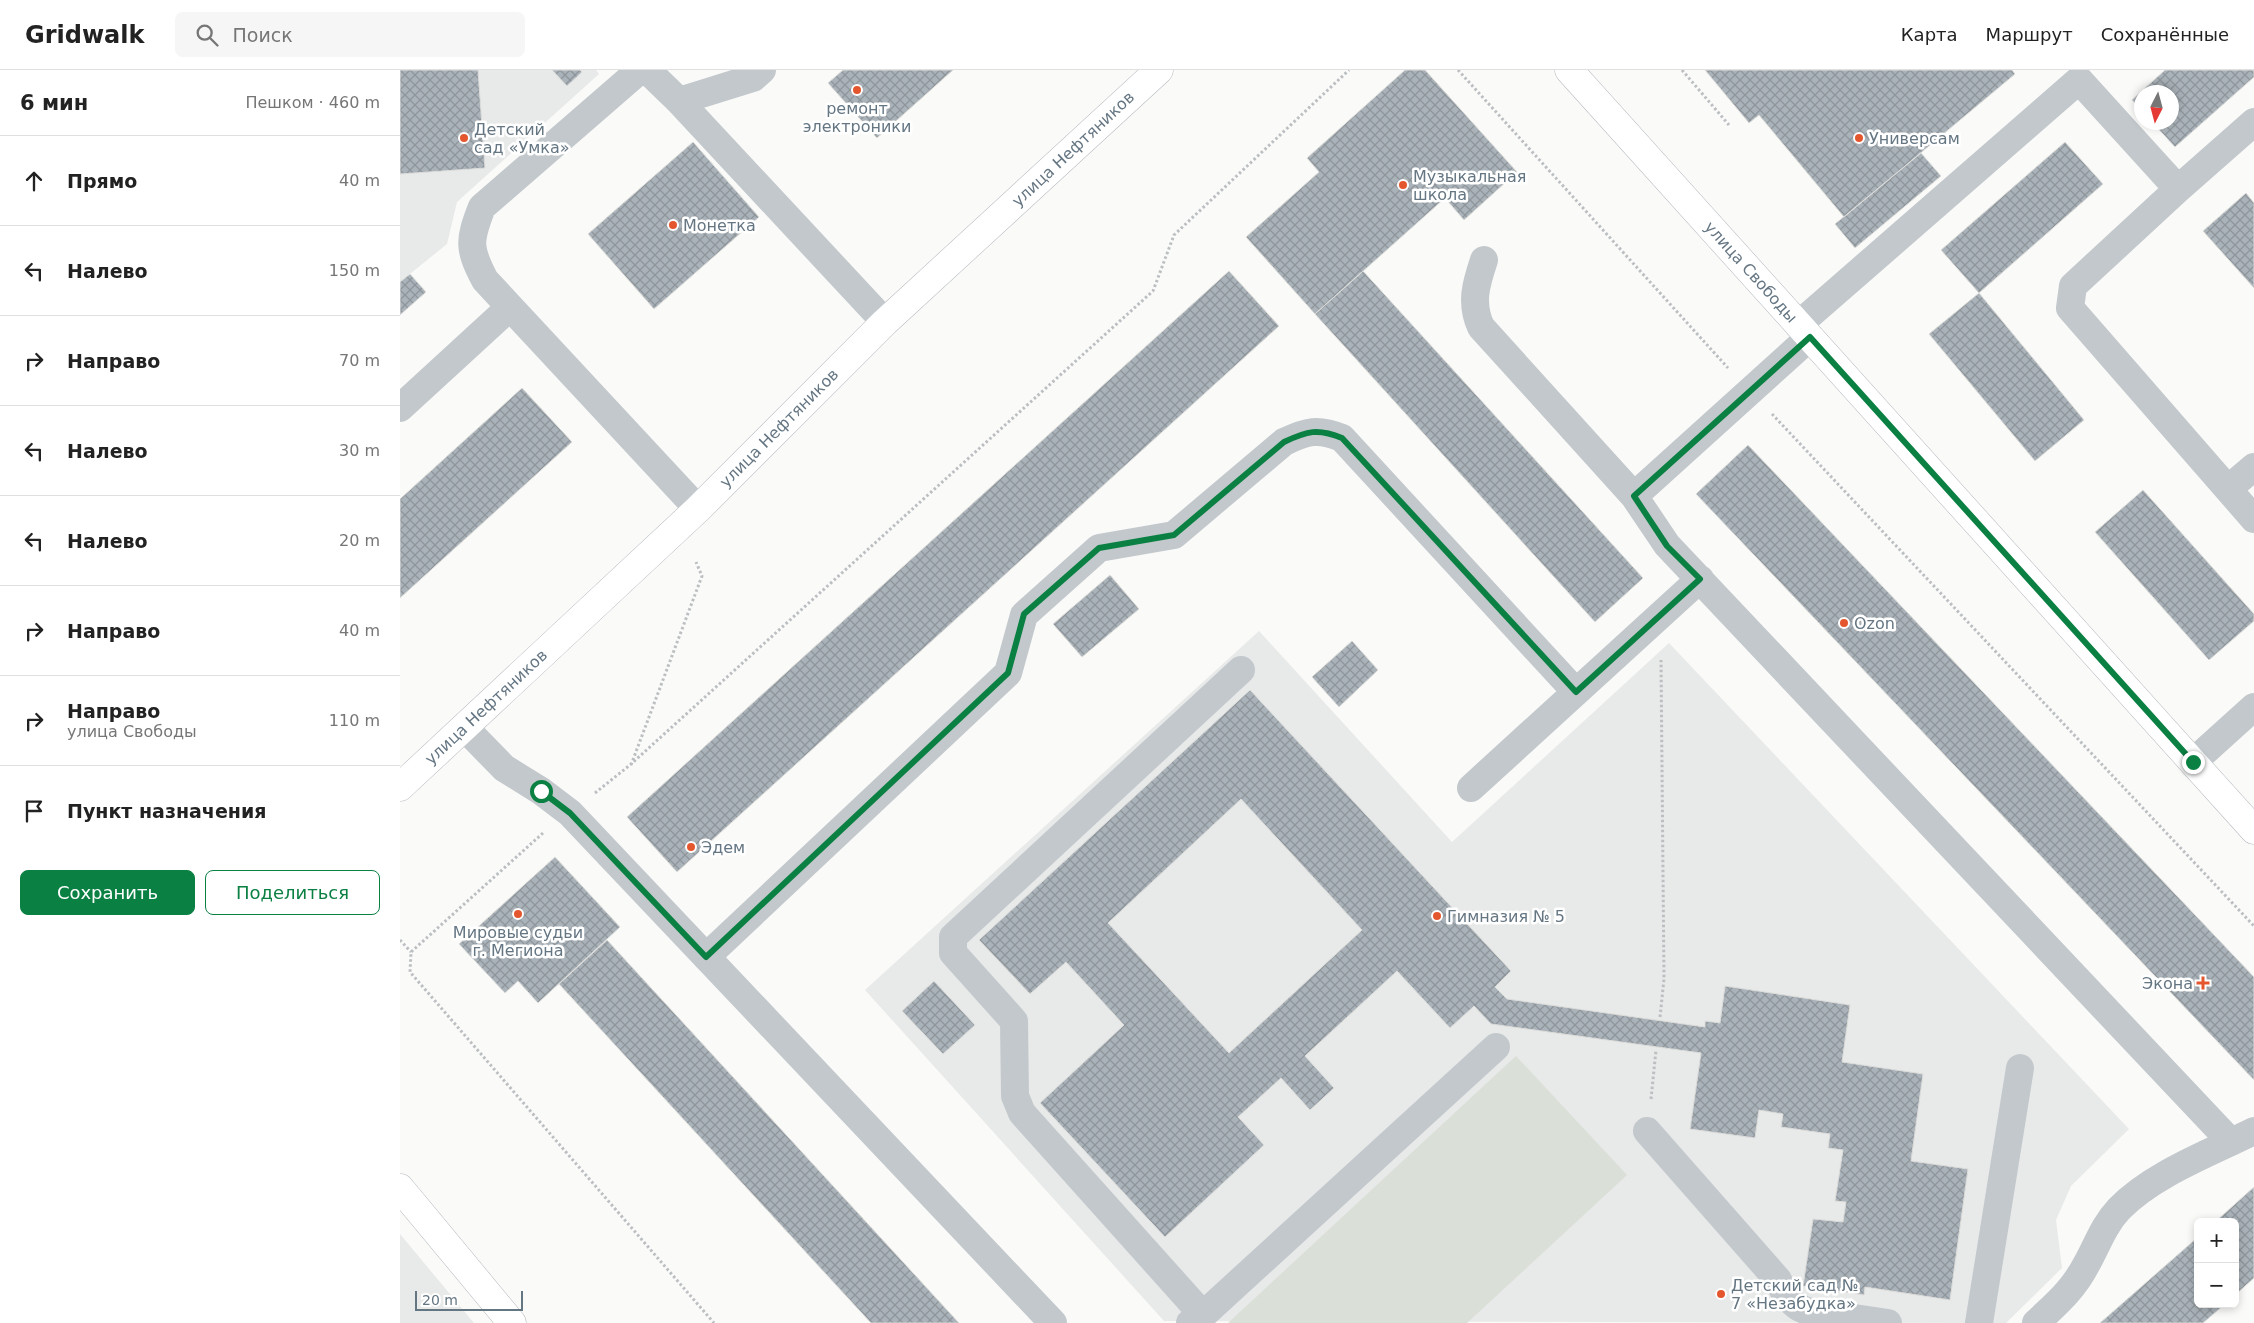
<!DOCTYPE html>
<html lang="ru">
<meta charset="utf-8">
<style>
body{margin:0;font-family:"DejaVu Sans",sans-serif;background:#f6f6f6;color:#222}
.controls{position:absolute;right:15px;bottom:15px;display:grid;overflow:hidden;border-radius:8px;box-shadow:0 2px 8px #0003}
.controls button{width:45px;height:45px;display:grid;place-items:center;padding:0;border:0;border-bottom:1px solid #e0e0e0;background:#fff;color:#222;font:25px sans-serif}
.compass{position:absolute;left:1734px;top:15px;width:45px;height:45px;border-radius:50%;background:#fff;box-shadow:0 2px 8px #0003;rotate:186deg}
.scale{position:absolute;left:15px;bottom:12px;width:108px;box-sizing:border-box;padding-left:5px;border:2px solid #657683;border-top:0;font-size:14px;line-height:18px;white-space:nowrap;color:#657683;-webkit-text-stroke:4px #fff;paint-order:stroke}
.stop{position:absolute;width:15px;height:15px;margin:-11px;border:4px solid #0b8043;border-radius:50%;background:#fff}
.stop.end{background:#0b8043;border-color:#fff;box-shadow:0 1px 5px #0008}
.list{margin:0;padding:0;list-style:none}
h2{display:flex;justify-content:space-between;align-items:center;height:65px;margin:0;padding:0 20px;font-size:21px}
h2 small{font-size:16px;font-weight:400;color:#767676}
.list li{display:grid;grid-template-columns:32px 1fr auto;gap:15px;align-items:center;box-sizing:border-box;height:90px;padding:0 20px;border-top:1px solid #e0e0e0}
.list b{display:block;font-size:19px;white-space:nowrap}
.list p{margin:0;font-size:16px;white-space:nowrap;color:#767676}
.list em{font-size:16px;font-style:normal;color:#767676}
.actions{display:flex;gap:10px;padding:15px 20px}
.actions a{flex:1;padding:11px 0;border:1px solid #0b8043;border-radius:8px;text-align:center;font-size:18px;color:#0b8043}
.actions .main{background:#0b8043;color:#fff}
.icon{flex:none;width:28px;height:28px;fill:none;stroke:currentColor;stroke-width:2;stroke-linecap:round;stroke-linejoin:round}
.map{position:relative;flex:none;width:1854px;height:1253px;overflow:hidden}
header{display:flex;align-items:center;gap:30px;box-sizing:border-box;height:70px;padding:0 25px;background:#fff;border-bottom:1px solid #e0e0e0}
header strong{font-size:24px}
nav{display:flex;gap:28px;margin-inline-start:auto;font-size:18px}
.search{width:350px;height:45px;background:#f6f6f6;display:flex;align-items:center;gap:12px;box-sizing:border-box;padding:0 18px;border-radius:8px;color:#767676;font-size:19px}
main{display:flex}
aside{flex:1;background:#fff}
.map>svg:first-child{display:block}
</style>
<header>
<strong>Gridwalk</strong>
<div class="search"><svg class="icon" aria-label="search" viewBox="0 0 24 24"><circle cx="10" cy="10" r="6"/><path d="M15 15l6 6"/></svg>Поиск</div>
<nav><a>Карта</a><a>Маршрут</a><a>Сохранённые</a></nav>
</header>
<main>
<aside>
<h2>6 мин<small>Пешком · 460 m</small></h2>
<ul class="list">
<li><svg class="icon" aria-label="ahead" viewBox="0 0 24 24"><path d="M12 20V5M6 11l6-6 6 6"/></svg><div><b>Прямо</b></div><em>40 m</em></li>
<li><svg class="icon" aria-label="left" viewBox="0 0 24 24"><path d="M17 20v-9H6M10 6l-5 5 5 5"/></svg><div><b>Налево</b></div><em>150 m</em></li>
<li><svg class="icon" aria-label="right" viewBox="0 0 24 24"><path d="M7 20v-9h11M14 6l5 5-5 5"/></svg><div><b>Направо</b></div><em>70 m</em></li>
<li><svg class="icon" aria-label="left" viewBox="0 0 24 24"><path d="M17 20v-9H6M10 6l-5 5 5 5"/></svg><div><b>Налево</b></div><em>30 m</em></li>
<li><svg class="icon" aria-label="left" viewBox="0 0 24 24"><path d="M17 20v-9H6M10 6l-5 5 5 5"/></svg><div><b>Налево</b></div><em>20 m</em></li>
<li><svg class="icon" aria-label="right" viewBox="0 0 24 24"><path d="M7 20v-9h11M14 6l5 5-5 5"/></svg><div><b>Направо</b></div><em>40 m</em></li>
<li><svg class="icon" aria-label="right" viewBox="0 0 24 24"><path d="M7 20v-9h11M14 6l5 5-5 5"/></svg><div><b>Направо</b><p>улица Свободы</p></div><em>110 m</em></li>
<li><svg class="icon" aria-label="arrive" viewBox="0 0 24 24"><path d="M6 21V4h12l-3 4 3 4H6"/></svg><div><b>Пункт назначения</b></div></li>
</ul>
<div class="actions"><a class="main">Сохранить</a><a>Поделиться</a></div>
</aside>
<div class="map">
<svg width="1854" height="1253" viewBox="0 0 1854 1253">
<defs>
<pattern id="building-cross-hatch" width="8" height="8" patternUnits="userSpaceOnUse" patternTransform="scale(1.25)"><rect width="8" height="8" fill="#aab3b9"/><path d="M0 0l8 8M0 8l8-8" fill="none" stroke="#8e969c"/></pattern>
</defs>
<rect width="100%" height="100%" fill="#fafaf8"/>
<!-- built -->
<path fill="#e8e9e9" d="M0,0h196l3,4 -142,128 -10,42 -47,38z
M859,561l193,211 217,-199 460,486 -58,57 -15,34 6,48 -56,55 -842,-2 -299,-331z
M0,1164l74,89h-74z"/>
<!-- park -->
<path fill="#dadfd7" d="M1116,986l111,119 -160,148h-239z"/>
<!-- building -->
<path fill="url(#building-cross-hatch)" stroke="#dcdcda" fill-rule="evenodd" d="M0,0h78l7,98 -85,6z
M152,0h28l2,2 -15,14z
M443,0h110l-76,68 -49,-55z
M1005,0h20l92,102 -53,48 -19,-22 -130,116 -69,-77 73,-65 -12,-14z
M1305,0h307l3,4 -171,143 -85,-102 -10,8z
M1765,0h89v7l-79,70 -23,-25h20v-30h-30v18l-10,-10z
M293,72l66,75 -105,92 -66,-75z
M1665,72l38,42 -124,109 -38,-43z
M1521,83l20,23 -86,72 -20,-24z
M1846,123l8,10v85l-51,-57z
M829,201l50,55 -602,546 -50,-55z
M963,201l280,307 -48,44 -280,-308z
M10,204l16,18 -26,23v-33z
M1579,223l105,127 -49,41 -106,-127z
M122,318l50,54 -172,156v-99z
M1348,375l506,532v103l-558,-586z
M1743,420l111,124v7l-45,39 -114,-128z
M710,505l29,34 -57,48 -29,-33z
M952,571l26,29 -39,37 -27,-30z
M850,620l261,281 -16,16 12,12 198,28v-6l15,2 5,-37 125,19 -8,57 81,12 -12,87 57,8 -18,131 -85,-13 -1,8 -61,-9 10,-67 30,3 3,-20 -11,-1 8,-51 -15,-2 2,-14 -49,-7 2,-13 -24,-4 -4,28 -65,-9 11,-76 -210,-29 -17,-18 -24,22 -53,-57 -92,85 29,32 -24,22 -29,-32 -43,39 26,28 -99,92 -125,-134 84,-78 -58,-63 -36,32 -51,-54zM841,729l121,131 -133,123 -121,-130z
M155,787l65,70 -82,76 -20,-22 -13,12 -46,-49z
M207,870l352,383h-88l-312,-339z
M534,911l41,44 -32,29 -41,-43z
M1854,1117v91l-19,17v-73h-20z
M1798,1167v67h27l-22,19h-103z"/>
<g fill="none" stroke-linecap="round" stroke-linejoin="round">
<!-- major casing -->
<g stroke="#b5babe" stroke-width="29">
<path id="major" d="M1169,0l685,760
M0,717l298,-278 187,-187 274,-252
M0,1118l112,135"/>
</g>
<!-- path -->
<path stroke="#bbbfc2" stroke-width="3" stroke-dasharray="2.5 2.5" stroke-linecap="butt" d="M1058,0l270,298
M1282,0l47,55
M1372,344l482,512
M231,695l71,-189 -6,-14
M195,723l35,-28 523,-474 21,-56 175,-165
M143,763l-132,119 -1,20 304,351
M0,870l11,12
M1260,947l4,-38 -3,-319
M1251,1029l5,-49"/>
<!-- minor -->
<path stroke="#c3c8cc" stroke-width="28" d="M240,0l-158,137c-13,33 -14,41 3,73l213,229
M247,0l32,31 74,-23 9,-8
M279,31l206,221
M1778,119l76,-67
M1084,190c-8,24 -14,43 -3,67l153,169
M1398,255l281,-245 99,109 -105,97 -3,22 184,211
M1410,267l-176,159 33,49 564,597
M0,338l110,-101
M1828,419l26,-22
M64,657l40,41 37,23 29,22 483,510
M1793,692l61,-55
M1071,718l229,-209
M306,887l302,-284 16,-58 75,-67 75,-13 110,-93c23,-11 34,-14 58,-4l234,254
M1247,1061l131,149c6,14 14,26 29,31l81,12
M803,1245l-181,-202 -7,-17 -1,-75 -61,-68v-16l288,-267
M790,1253l13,-8 293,-268
M1579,1253l41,-255
M1636,1253c20,-19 37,-33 50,-58 11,-19 17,-39 33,-56 34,-35 91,-56 135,-78"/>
<!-- major -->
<use href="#major" stroke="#fff" stroke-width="28"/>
</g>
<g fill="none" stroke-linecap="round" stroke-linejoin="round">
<!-- route -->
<path stroke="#0b8043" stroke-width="6" d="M141,721l29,22 136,144 302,-284 16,-59 75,-66 75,-13 110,-93c23,-11 34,-14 58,-4l234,254 124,-113 -33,-33 -33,-50 176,-159 383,425"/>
</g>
<!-- markers -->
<g fill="#e4572e" stroke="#fff" stroke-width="2">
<circle cx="457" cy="20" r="5"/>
<circle cx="64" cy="68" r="5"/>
<circle cx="1459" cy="68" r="5"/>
<circle cx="1003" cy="115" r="5"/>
<circle cx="273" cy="155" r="5"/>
<circle cx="1444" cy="553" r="5"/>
<circle cx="291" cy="777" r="5"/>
<circle cx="118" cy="844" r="5"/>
<circle cx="1037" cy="846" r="5"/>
<path d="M1800.5 905.5h5v5h5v5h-5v5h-5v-5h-5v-5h5z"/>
<circle cx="1321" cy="1224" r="5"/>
</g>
<g text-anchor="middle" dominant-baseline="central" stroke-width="5" stroke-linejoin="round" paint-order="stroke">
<!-- poi labels -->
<g font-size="16" fill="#657683" stroke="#fff" text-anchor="start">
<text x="457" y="38" text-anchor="middle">ремонт<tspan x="457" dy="18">электроники</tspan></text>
<text x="74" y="59">Детский<tspan x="74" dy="18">сад «Умка»</tspan></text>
<text x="1469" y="68">Универсам</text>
<text x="1013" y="106">Музыкальная<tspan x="1013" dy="18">школа</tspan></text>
<text x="283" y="155">Монетка</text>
<text x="1454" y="553">Ozon</text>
<text x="301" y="777">Эдем</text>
<text x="1047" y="846">Гимназия № 5</text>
<text x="118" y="862" text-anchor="middle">Мировые судьи<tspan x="118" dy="18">г. Мегиона</tspan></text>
<text x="1793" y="913" text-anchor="end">Экона</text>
<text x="1331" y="1215">Детский сад №<tspan x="1331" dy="18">7 «Незабудка»</tspan></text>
</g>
<!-- street labels -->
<g font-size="16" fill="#657683" stroke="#fff">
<text transform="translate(673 79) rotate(-43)">улица Нефтяников</text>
<text transform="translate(1351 202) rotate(48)">улица Свободы</text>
<text transform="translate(379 358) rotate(-45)">улица Нефтяников</text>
<text transform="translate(86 637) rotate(-43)">улица Нефтяников</text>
</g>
</g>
</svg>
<div class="controls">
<button>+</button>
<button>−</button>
</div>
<svg class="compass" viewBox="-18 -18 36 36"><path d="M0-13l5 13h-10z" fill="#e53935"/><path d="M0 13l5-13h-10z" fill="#767676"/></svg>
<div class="scale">20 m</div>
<div class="stop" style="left:141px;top:721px"></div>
<div class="stop end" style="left:1793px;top:692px"></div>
</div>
</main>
